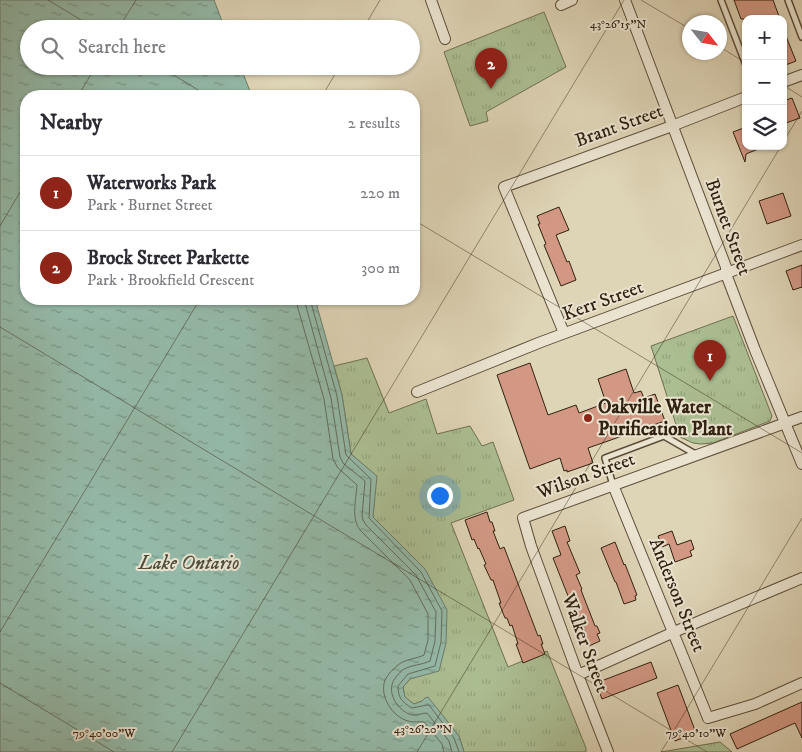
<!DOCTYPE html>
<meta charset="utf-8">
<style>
body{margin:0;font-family:"IM FELL DW Pica",serif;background:#f7f7f7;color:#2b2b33}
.controls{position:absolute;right:15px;top:15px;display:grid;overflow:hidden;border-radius:10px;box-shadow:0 1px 4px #0004}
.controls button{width:45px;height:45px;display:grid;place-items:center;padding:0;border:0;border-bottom:1px solid #e1e1e2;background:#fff;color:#2b2b33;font:25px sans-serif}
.compass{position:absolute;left:682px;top:15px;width:45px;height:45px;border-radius:50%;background:#fff;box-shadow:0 1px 4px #0004;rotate:121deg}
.you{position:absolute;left:439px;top:495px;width:18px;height:18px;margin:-12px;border:4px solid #fff;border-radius:50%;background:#1a73e8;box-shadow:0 0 0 8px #1a73e833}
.badge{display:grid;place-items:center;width:32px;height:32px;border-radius:50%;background:#8f2418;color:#fff;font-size:16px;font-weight:700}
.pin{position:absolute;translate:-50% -41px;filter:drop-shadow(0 1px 2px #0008)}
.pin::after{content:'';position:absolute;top:26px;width:18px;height:15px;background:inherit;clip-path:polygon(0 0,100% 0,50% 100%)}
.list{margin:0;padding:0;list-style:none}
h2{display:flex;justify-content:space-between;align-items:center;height:65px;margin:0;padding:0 20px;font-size:21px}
h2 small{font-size:16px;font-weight:400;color:#7c7c81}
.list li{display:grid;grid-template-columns:32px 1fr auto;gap:15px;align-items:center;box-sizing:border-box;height:75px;padding:0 20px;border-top:1px solid #e1e1e2}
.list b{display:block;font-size:19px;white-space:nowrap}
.list p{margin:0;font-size:16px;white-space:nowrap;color:#7c7c81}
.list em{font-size:16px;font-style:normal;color:#7c7c81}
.icon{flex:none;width:28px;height:28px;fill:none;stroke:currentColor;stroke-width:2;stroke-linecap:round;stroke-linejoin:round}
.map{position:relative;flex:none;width:802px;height:752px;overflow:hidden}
.search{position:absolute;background:#fff;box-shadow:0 1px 4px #0004;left:20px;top:20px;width:400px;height:55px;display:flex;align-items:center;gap:12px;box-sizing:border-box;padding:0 18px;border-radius:28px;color:#7c7c81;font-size:19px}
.panel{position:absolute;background:#fff;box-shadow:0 1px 4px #0004;left:20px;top:90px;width:400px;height:215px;border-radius:20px}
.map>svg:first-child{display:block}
</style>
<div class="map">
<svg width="802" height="752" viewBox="0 0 802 752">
<defs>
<pattern id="park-tufts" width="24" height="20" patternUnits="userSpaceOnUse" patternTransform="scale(1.25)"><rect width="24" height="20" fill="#abbe92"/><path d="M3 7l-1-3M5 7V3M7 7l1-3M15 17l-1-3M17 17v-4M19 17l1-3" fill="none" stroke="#93a37d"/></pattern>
<pattern id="water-ripples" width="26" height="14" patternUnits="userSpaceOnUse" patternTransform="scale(1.25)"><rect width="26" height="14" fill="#94b9a8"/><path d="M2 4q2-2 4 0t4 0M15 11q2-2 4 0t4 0" fill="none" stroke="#799687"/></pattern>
</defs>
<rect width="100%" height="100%" fill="#ded4b6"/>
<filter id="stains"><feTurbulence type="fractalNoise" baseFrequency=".004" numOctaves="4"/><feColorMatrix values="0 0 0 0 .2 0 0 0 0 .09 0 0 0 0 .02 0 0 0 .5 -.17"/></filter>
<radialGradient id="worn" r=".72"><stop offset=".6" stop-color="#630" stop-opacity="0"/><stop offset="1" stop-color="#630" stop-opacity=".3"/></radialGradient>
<!-- park -->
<path fill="url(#park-tufts)" stroke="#6e7051" d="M544,12l22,55 -80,45 2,9 -18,5 -26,-74z
M733,316l39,100 -2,5 -57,22 -12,1 -8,-1 -13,-6 -29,-91z
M367,358l22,55 37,-14 11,35 33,-8 12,20 11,-4 21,58 -63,23 57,144 39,-16 39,97v4h-122l-5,-16 -34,-38 -3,3 -8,3 -9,-6 -2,-11 7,-8 15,-110 -52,-52 3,-41 -25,-22 -9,-59 -8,-29z
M720,742l12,10h-71z"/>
<!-- water -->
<path fill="url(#water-ripples)" stroke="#6c7c6b" d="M0,0h214l11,29h-196v37h211l12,30h-226v203h289l27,96 9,59 26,22 -4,41 52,52 22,41 -1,33 -7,28 -29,8 -7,8 2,10 9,7 8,-3 3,-3 3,-1 31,39 5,16h-464z"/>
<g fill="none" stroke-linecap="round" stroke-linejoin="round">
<!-- shore -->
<path stroke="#626d5c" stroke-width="1" d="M296,299l1,6 27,94 9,60 5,9 19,17c-1,15 -6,33 3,45l50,50 18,34v26l-4,15c-8,4 -19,4 -26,10 -5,4 -10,9 -13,15 -6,17 8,37 23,41 6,2 11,0 16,1l18,22 2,8
M304,299l27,99 9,59 3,6 22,18 -3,35 1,4 3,5 50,50 20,37 -1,29 -5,20c-8,4 -19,4 -26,8 -4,3 -11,10 -12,16 -3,12 8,27 20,30 5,1 10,-2 15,-2l22,28 3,11
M310,299l27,97 9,59 25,24 -2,39 52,54 21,39 -1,31 -6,24 -27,8 -10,12c0,12 4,16 14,22l15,-3h2l25,33 5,14"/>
</g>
<!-- building -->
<path fill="#d39884" stroke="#302110" d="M734,0h39l7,19h-39z
M783,29l13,32 -13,5z
M792,98l8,20 -17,6v-23z
M746,127v19l17,1 -17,7 -1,8 -12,-30z
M783,193l8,23 -24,8 -8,-23z
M559,207l10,23 -13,5 11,27 2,-1 7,19 -15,6 -17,-41 2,-1 -8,-20h2l-3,-8z
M802,265v22l-9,3 -7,-19z
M530,363l18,52 28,-10 3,8 27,-10 -8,-24 28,-10 8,24 7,-2 3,7 11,-4 10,27 -77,27 5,15 -26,9v-2l-3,1 -4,-13 -30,11 -33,-94z
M487,512l3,10h2l3,9h-2l7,18 4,-2 34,89 2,-1 3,9h-2l4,10 -22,9 -7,-19h2l-6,-19 -2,1 -3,-8h-2l-6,-15h2l-8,-23h-2l-7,-15 2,-1 -7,-16 -1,1 -4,-10 -2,1 -7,-20z
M565,526l5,15 -3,1 13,31 -4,2 6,14 -1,1 14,36h2l3,7 -3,1 3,7 -11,5 -3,-7 -1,1 -4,-8 4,-2 -11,-25 -2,1 -19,-48 8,-3 -9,-24z
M672,531l5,14 14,-5 3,9 -4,2 2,5 -17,6 -6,-18 -7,3 -4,-11z
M615,542l9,23 1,-1 12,31 -2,1 1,4 -12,4 -8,-22h-1l-14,-34z
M651,662l6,16 -55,21 -6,-16z
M678,685l18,48 -21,8 -18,-48z
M802,702v36l-7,-15 -58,26 -7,-15z"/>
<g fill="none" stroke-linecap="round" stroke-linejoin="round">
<!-- lane casing -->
<g stroke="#5c4e3a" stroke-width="8">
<path id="lane" d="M721,0l25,65
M788,0l14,37
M613,485l-8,-27 59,-22 33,19"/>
</g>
<!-- street casing -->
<g stroke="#5c4e3a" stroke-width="12">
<path id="street" d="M431,0l14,39
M625,0l101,267v7l29,76 47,114
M561,5l11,-5
M783,82l19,-7
M564,333l-60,-146 168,-61 74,-29
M417,392l124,-50 261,-97
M613,485l95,233 47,-14 47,-21
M578,675l96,-43 128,-54
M608,752l-30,-77 -47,-129 -8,-28 279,-101"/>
</g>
<!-- lane -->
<use href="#lane" stroke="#eae3d0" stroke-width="5"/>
<!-- street -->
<use href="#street" stroke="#eae3d0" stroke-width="10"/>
</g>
<!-- ticks -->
<path fill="none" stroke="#302110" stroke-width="1" stroke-opacity="0.45" d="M48,0l48,29M641,0l49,29M118,29l18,-29M363,29l17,-29M720,47l26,16M159,66l49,30M783,85l19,12M78,96l18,-30M322,96l18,-30M783,142l19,-31M414,220l388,233M0,226l26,-44M0,327l707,425M0,632l200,-333M0,683l114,69M172,752l452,-752M417,752l364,-606M661,752l141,-234"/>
<!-- markers -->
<circle fill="#8f2418" stroke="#eae3d0" stroke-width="2" cx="588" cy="418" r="5"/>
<g text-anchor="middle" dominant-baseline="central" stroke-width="4" stroke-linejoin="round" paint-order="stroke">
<!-- street labels -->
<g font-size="19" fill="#302110" stroke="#eae3d0">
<text transform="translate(619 126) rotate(-20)">Brant Street</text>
<text transform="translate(728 227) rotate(70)">Burnet Street</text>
<text transform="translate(603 301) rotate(-20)">Kerr Street</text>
<text transform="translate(586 476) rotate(-20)">Wilson Street</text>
<text transform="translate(677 595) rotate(68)">Anderson Street</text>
<text transform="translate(585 643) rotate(70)">Walker Street</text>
</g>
<!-- poi labels -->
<g font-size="19" font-weight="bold" fill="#302110" stroke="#eae3d0" text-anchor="start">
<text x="598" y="407">Oakville Water<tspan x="598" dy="22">Purification Plant</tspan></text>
</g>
<!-- water labels -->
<g font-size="20" font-style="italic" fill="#4e4f3e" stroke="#eae3d0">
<text x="189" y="563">Lake Ontario</text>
</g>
</g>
<g font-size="12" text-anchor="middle" fill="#302110" stroke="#eae3d0" stroke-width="4" stroke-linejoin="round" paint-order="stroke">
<text x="618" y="28">43°26'15"N</text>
<text x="423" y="733">43°26'20"N</text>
<text x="104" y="737">79°40'00"W</text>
<text x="696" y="737">79°40'10"W</text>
</g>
<rect width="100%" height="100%" filter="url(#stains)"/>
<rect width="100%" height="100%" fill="url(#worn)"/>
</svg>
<div class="controls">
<button>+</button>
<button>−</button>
<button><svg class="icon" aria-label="layers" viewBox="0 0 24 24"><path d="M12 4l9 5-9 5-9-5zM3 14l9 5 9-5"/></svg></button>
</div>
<svg class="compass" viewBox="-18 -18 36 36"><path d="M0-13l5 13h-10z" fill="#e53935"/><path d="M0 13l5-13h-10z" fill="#7c7c81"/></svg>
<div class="you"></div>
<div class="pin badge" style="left:710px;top:381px">1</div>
<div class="pin badge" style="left:491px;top:89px">2</div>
<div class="search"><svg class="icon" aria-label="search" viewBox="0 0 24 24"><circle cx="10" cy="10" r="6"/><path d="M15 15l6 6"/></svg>Search here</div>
<section class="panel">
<h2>Nearby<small>2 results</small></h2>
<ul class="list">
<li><span class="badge">1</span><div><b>Waterworks Park</b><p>Park · Burnet Street</p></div><em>220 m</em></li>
<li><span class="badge">2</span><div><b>Brock Street Parkette</b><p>Park · Brookfield Crescent</p></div><em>300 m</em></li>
</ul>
</section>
</div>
